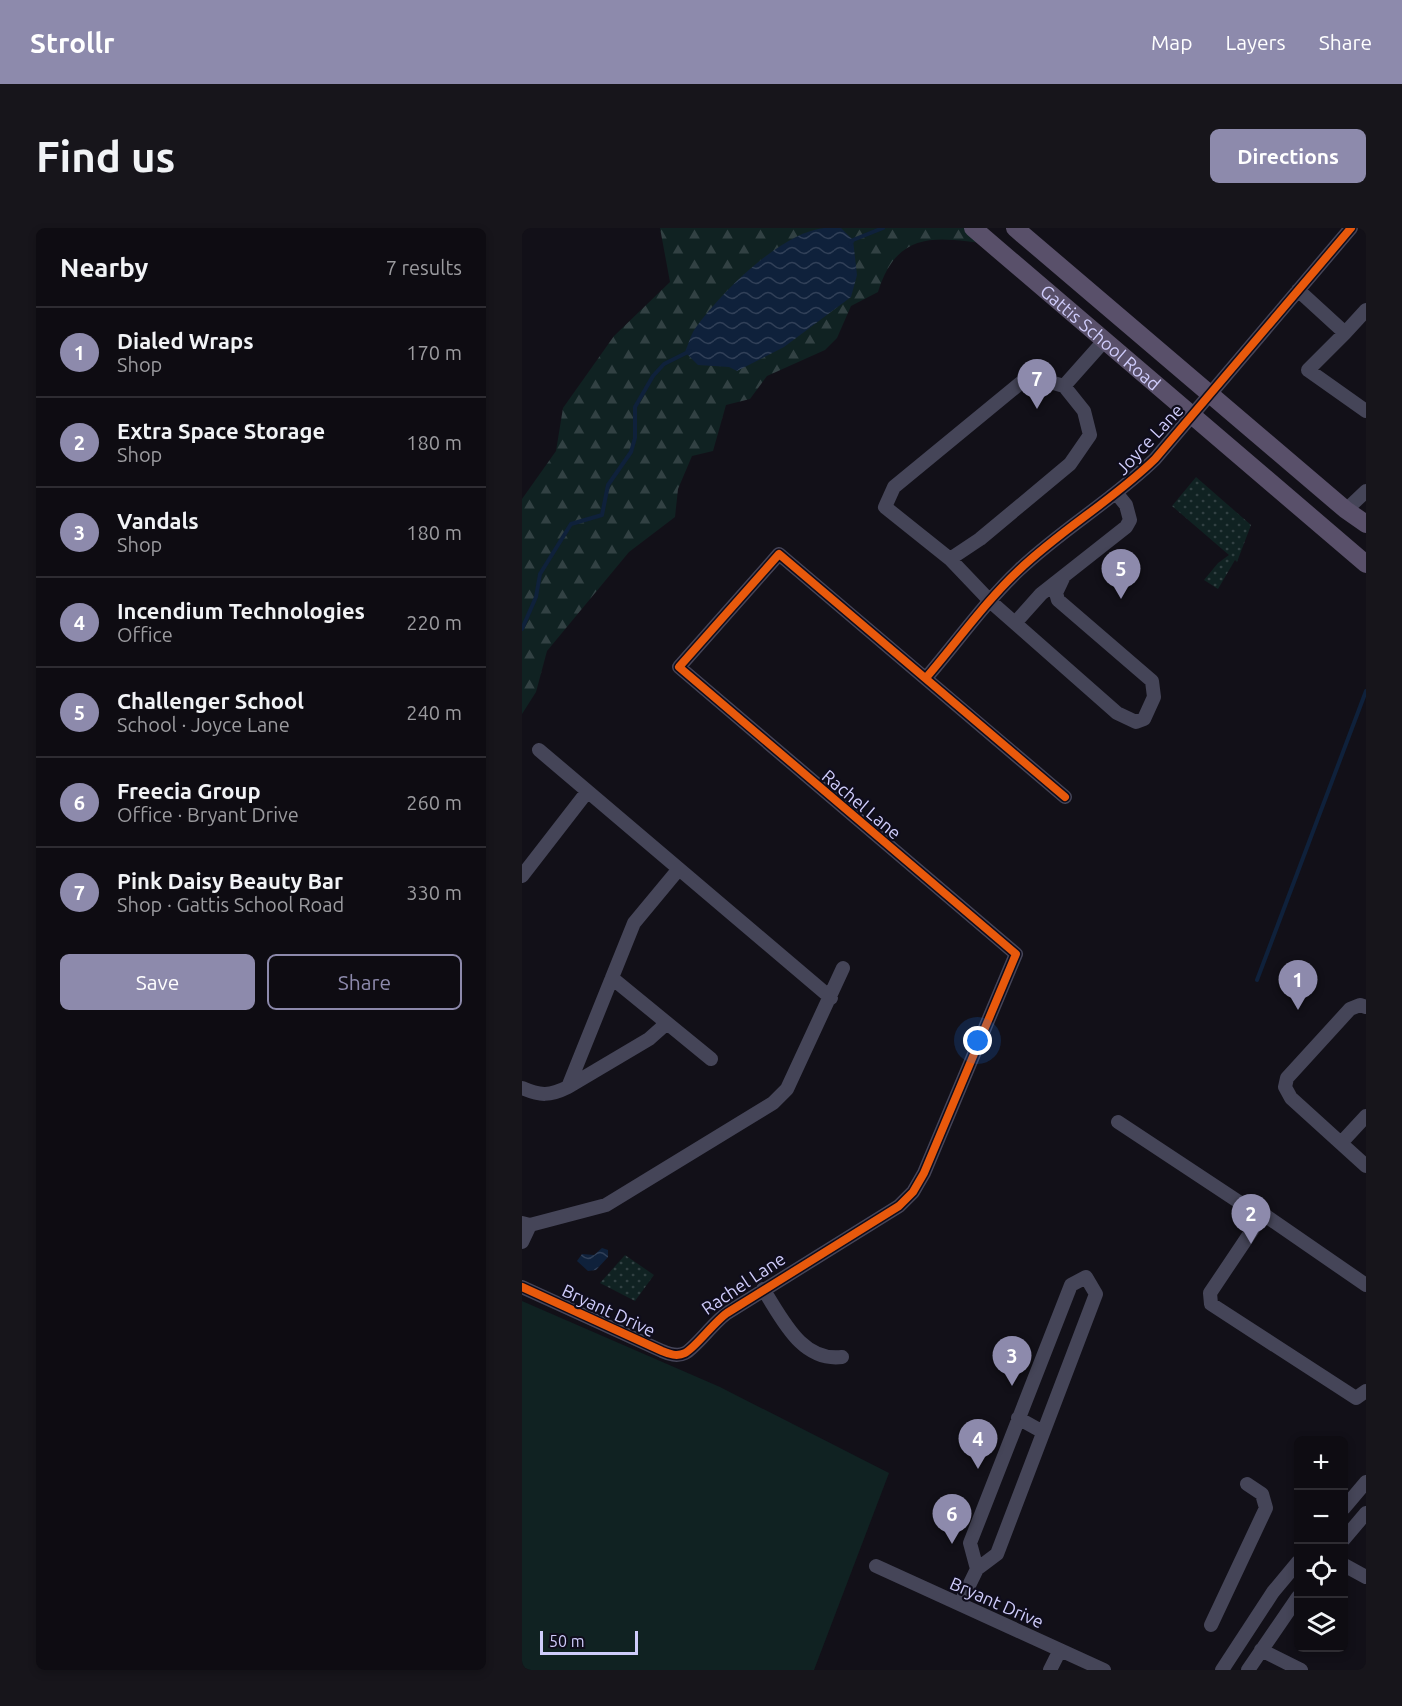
<!DOCTYPE html>
<meta charset="utf-8">
<style>
body{margin:0;font-family:Ubuntu,sans-serif;background:#17151b;color:#f1f3f6}
.controls{position:absolute;right:18px;bottom:18px;display:grid;overflow:hidden;border-radius:9px;box-shadow:0 3px 9px #0003}
.controls button{width:54px;height:54px;display:grid;place-items:center;padding:0;border:0;border-bottom:2px solid #2e2c32;background:#0e0c12;color:#f1f3f6;font:30px sans-serif}
.scale{position:absolute;left:18px;bottom:15px;width:98px;box-sizing:border-box;padding-left:6px;border:3px solid #cfccfb;border-top:0;font-size:16px;line-height:21px;white-space:nowrap;color:#cfccfb;-webkit-text-stroke:4px #0f0d1c;paint-order:stroke}
.you{position:absolute;left:456px;top:813px;width:21px;height:21px;margin:-15px;border:4px solid #fff;border-radius:50%;background:#1a73e8;box-shadow:0 0 0 9px #1a73e833}
.badge{display:grid;place-items:center;width:39px;height:39px;border-radius:50%;background:#8d8aac;color:#fff;font-size:20px;font-weight:700}
.pin{position:absolute;translate:-50% -50px;filter:drop-shadow(0 2px 3px #0008)}
.pin::after{content:'';position:absolute;top:32px;width:21px;height:18px;background:inherit;clip-path:polygon(0 0,100% 0,50% 100%)}
.list{margin:0;padding:0;list-style:none}
h2{display:flex;justify-content:space-between;align-items:center;height:78px;margin:0;padding:0 24px;font-size:26px}
h2 small{font-size:20px;font-weight:400;color:#9b9b9f}
.list li{display:grid;grid-template-columns:39px 1fr auto;gap:18px;align-items:center;box-sizing:border-box;height:90px;padding:0 24px;border-top:2px solid #2e2c32}
.list b{display:block;font-size:22px;white-space:nowrap}
.list p{margin:0;font-size:20px;white-space:nowrap;color:#9b9b9f}
.list em{font-size:20px;font-style:normal;color:#9b9b9f}
.actions{display:flex;gap:12px;padding:18px 24px}
.actions a{flex:1;padding:14px 0;border:2px solid #8d8aac;border-radius:9px;text-align:center;font-size:21px;color:#8d8aac}
.actions .main{background:#8d8aac;color:#fff}
.icon{flex:none;width:33px;height:33px;fill:none;stroke:currentColor;stroke-width:2;stroke-linecap:round;stroke-linejoin:round}
.map{position:relative;flex:none;width:844px;height:1442px;overflow:hidden;border-radius:9px}
header{display:flex;align-items:center;gap:36px;box-sizing:border-box;height:84px;padding:0 30px;background:#8d8aac;color:#fff}
header strong{font-size:28px}
nav{display:flex;gap:33px;margin-inline-start:auto;font-size:21px}
.intro{display:flex;align-items:center;justify-content:space-between;box-sizing:border-box;height:144px;padding:0 36px}
h1{margin:0;font-size:42px}
.button{padding:15px 27px;border-radius:9px;background:#8d8aac;color:#fff;font-size:21px;font-weight:700}
main{display:flex;gap:36px;padding:0 36px}
aside{flex:1;background:#0e0c12;border-radius:9px;box-shadow:0 3px 9px #0003}
.map>svg:first-child{display:block}
</style>
<header>
<strong>Strollr</strong>
<nav><a>Map</a><a>Layers</a><a>Share</a></nav>
</header>
<div class="intro"><h1>Find us</h1><a class="button">Directions</a></div>
<main>
<aside>
<h2>Nearby<small>7 results</small></h2>
<ul class="list">
<li><span class="badge">1</span><div><b>Dialed Wraps</b><p>Shop</p></div><em>170 m</em></li>
<li><span class="badge">2</span><div><b>Extra Space Storage</b><p>Shop</p></div><em>180 m</em></li>
<li><span class="badge">3</span><div><b>Vandals</b><p>Shop</p></div><em>180 m</em></li>
<li><span class="badge">4</span><div><b>Incendium Technologies</b><p>Office</p></div><em>220 m</em></li>
<li><span class="badge">5</span><div><b>Challenger School</b><p>School · Joyce Lane</p></div><em>240 m</em></li>
<li><span class="badge">6</span><div><b>Freecia Group</b><p>Office · Bryant Drive</p></div><em>260 m</em></li>
<li><span class="badge">7</span><div><b>Pink Daisy Beauty Bar</b><p>Shop · Gattis School Road</p></div><em>330 m</em></li>
</ul>
<div class="actions"><a class="main">Save</a><a>Share</a></div>
</aside>
<div class="map">
<svg width="844" height="1442" viewBox="0 0 844 1442">
<defs>
<pattern id="forest-firs" width="22" height="20" patternUnits="userSpaceOnUse" patternTransform="scale(1.5)"><rect width="22" height="20" fill="#102222"/><path d="M5 1l3.5 6h-7zM16 11l3.5 6h-7z" fill="#324143"/></pattern>
<pattern id="park-dots" width="8" height="8" patternUnits="userSpaceOnUse" patternTransform="scale(1.5)"><rect width="8" height="8" fill="#102222"/><path d="M2 2h.1M6 6h.1" fill="none" stroke="#324143" stroke-width="1.8" stroke-linecap="round"/></pattern>
<pattern id="water-waves" width="16" height="10" patternUnits="userSpaceOnUse" patternTransform="scale(1.5)"><rect width="16" height="10" fill="#0f213b"/><path d="M0 5q4-4 8 0t8 0" fill="none" stroke="#314058"/></pattern>
</defs>
<rect width="100%" height="100%" fill="#121018"/>
<!-- green -->
<path fill="#102222" d="M0,1073l198,86 169,86 -75,197h-292z"/>
<!-- forest -->
<path fill="url(#forest-firs)" d="M138,0h323l11,17c-56,-8 -96,-17 -116,47l-27,14 -14,32 -12,12 -58,26 -17,23 -24,6 -13,46 -21,5 -14,33 -3,28 -46,35 -82,99 -11,41 -14,22v-215l34,-48 7,-43 51,-72 56,-54z"/>
<!-- park -->
<path fill="url(#park-dots)" d="M674,249l55,48 -14,37 -2,-2 -17,29 -14,-9 14,-17 11,-8 -57,-49z
M103,1027l29,20 -19,26 -35,-18z"/>
<!-- water -->
<path fill="url(#water-waves)" d="M302,0h17l12,12 4,35 -6,22 -67,50 -47,24 -8,-4 -31,-2 -13,-13c4,-9 6,-19 12,-26 25,-34 83,-93 127,-98z
M80,1020l6,2v7l-12,13 -8,1 -11,-10 5,-7 12,1z"/>
<g fill="none" stroke-linecap="round" stroke-linejoin="round">
<!-- stream -->
<path stroke="#0f213b" stroke-width="4" d="M328,16l3,-4 30,-12
M0,401l14,-32 4,-23 31,-50 31,-9 6,-30 23,-33 4,-14v-31l18,-31 11,-12 26,-13
M735,752l109,-289"/>
<!-- minor -->
<path stroke="#454558" stroke-width="14" d="M776,62l47,43 21,-23
M823,105l-37,37 58,41
M542,158l20,25 6,24 -20,29 -90,75 -30,20 -65,-52 9,-20 135,-111 35,10 40,-45
M824,282l20,-19
M428,331l41,43 126,111 19,9 8,-3 10,-22 -2,-16 -94,-81 -2,-7 8,-17
M493,395l26,-29 85,-67 4,-7 -4,-15 -9,-11
M404,450c31,-36 59,-76 93,-108 43,-41 94,-70 136,-111l196,-231
M17,522l292,248
M0,648l65,-84
M90,750l99,81
M844,779l-6,-2 -10,4 -63,69 -2,9 6,11 75,68
M46,859l81,-48 18,-16
M0,860c18,8 28,8 46,-1l66,-164 44,-53
M596,894l121,80 24,12 103,71
M819,915l25,-27
M741,986l-53,79 1,11 145,94 10,-7
M0,995l8,2 76,-20 167,-102 14,-14 56,-121
M0,1014l8,-17
M0,1059l140,64c7,3 15,6 23,2 10,-5 29,-31 42,-40l172,-107 14,-14 11,-19 92,-219 -337,-287 100,-113 286,243
M241,1061c19,29 38,73 79,68
M496,1190l25,14
M822,1280l22,-26
M822,1311l22,-26
M822,1337l22,12
M354,1338l228,104
M438,1376l17,-35 20,-15 99,-260 -10,-17 -15,8 -101,258 7,26
M689,1397l55,-117 -4,-14 -15,-10
M739,1422l40,20
M528,1442l10,-20
M700,1442l51,-78 25,-30
M726,1442l50,-73"/>
<!-- major -->
<g stroke="#59506a" stroke-width="18">
<path id="s1" d="M451,0l393,336"/>
<path d="M493,0l331,282 20,14"/>
</g>
<!-- cycleway casing -->
<g stroke="#0f0d1c" stroke-width="11">
<path id="cycleway" d="M404,450c31,-36 59,-76 93,-108 43,-41 94,-70 136,-111l196,-231
M0,1059l140,64c7,3 15,6 23,2 10,-5 29,-31 42,-40l172,-107 14,-14 11,-19 92,-219 -337,-287 100,-113 286,243"/>
</g>
<!-- cycleway -->
<use href="#cycleway" stroke="#e8590c" stroke-width="8"/>
</g>
<g text-anchor="middle" dominant-baseline="central" stroke-width="4.5" stroke-linejoin="round" paint-order="stroke">
<!-- street labels -->
<g font-size="18" fill="#cfccfb" stroke="#0f0d1c">
<text stroke="none"><textPath href="#s1" startOffset="168">Gattis School Road</textPath></text>
<text transform="translate(627 211) rotate(-47)">Joyce Lane</text>
<text transform="translate(340 576) rotate(40)">Rachel Lane</text>
<text transform="translate(221 1055) rotate(-34)">Rachel Lane</text>
<text transform="translate(87 1082) rotate(25)">Bryant Drive</text>
<text transform="translate(475 1374) rotate(24)">Bryant Drive</text>
</g>
</g>
</svg>
<div class="controls">
<button>+</button>
<button>−</button>
<button><svg class="icon" aria-label="locate" viewBox="0 0 24 24"><circle cx="12" cy="12" r="6"/><path d="M12 2v4M12 18v4M2 12h4M18 12h4"/></svg></button>
<button><svg class="icon" aria-label="layers" viewBox="0 0 24 24"><path d="M12 4l9 5-9 5-9-5zM3 14l9 5 9-5"/></svg></button>
</div>
<div class="scale">50 m</div>
<div class="you"></div>
<div class="pin badge" style="left:776px;top:782px">1</div>
<div class="pin badge" style="left:729px;top:1016px">2</div>
<div class="pin badge" style="left:490px;top:1158px">3</div>
<div class="pin badge" style="left:456px;top:1241px">4</div>
<div class="pin badge" style="left:599px;top:371px">5</div>
<div class="pin badge" style="left:430px;top:1316px">6</div>
<div class="pin badge" style="left:515px;top:181px">7</div>
</div>
</main>
